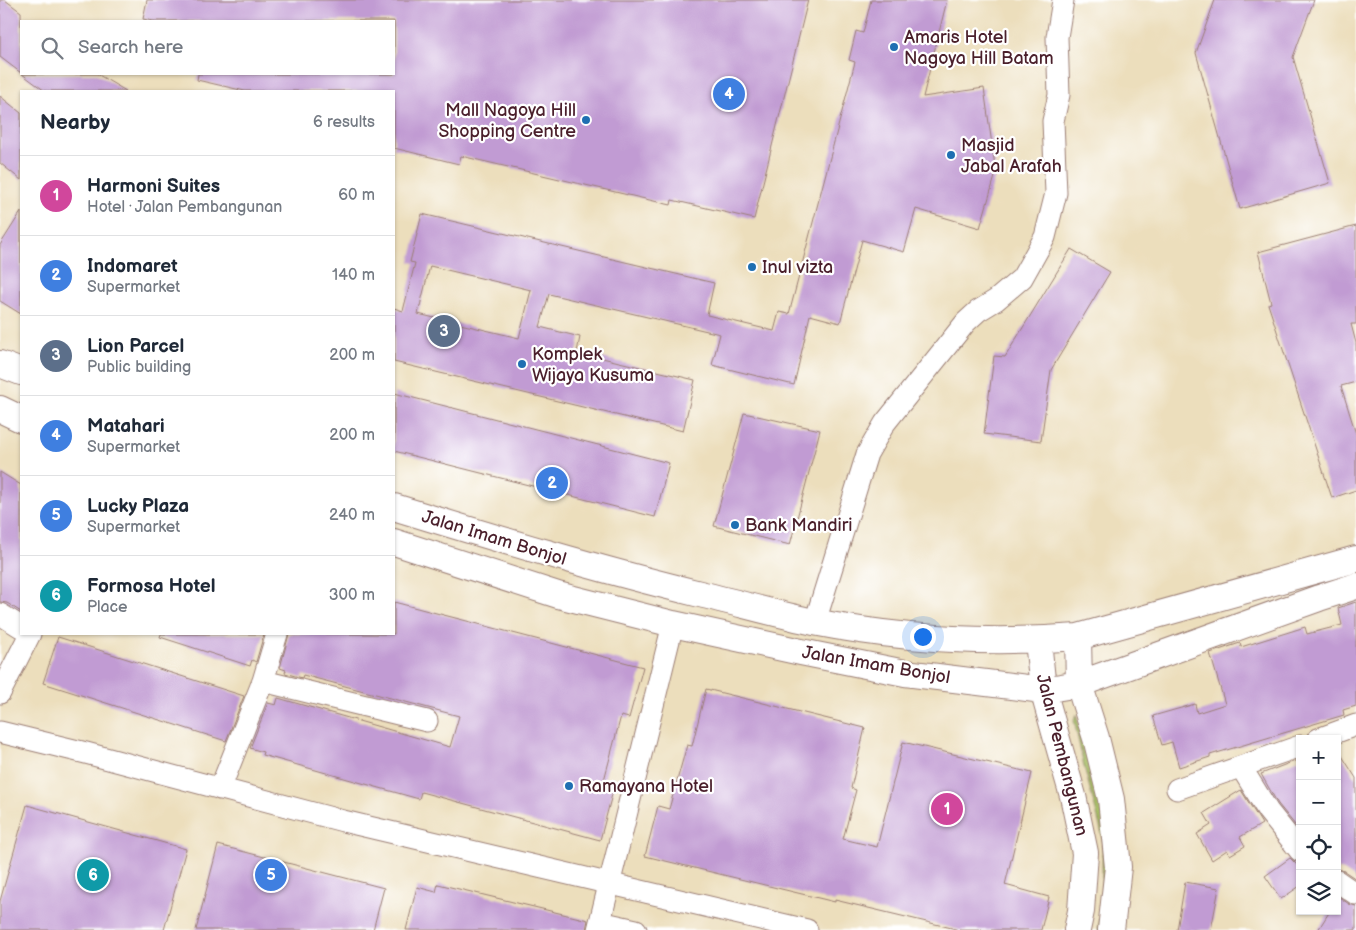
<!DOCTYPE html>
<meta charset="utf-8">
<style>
body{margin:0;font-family:"Balsamiq Sans",sans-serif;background:#f6f6f7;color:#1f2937}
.controls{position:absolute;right:15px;bottom:15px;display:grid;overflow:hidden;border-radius:0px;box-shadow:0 1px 4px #0004}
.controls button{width:45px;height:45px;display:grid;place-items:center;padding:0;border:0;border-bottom:1px solid #e0e1e3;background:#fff;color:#1f2937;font:25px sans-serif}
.you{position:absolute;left:922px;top:636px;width:18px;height:18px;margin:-12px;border:4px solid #fff;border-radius:50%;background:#1a73e8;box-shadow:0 0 0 8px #1a73e833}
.badge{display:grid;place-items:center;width:32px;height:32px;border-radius:50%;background:#1f6fb2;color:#fff;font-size:16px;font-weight:700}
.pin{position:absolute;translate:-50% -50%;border:2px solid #fff;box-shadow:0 1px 5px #0006}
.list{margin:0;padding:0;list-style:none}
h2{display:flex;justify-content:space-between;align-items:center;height:65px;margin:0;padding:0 20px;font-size:21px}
h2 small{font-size:16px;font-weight:400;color:#747a83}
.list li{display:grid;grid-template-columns:32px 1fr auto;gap:15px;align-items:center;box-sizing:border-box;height:80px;padding:0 20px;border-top:1px solid #e0e1e3}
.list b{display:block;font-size:19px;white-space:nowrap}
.list p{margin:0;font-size:16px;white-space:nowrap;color:#747a83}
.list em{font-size:16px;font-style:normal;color:#747a83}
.icon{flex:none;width:28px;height:28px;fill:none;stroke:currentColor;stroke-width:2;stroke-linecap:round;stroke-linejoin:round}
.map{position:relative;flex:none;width:1356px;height:930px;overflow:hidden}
.search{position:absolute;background:#fff;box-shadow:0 1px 4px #0004;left:20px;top:20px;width:375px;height:55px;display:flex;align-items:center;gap:12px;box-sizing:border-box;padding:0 18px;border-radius:0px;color:#747a83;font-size:19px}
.panel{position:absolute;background:#fff;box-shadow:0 1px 4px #0004;left:20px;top:90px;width:375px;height:545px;border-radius:0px}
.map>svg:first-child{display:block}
</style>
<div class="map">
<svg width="1356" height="930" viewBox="0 0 1356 930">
<rect width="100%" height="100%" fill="#fff"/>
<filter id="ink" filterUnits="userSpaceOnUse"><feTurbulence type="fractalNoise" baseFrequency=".02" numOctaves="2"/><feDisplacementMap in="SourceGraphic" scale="10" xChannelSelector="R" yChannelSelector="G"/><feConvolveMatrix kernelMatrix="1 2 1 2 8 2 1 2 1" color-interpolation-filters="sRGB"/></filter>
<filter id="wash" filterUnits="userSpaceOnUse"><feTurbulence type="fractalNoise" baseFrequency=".0096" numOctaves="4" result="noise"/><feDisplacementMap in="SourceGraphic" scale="20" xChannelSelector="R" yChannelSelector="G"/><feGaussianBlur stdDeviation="1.12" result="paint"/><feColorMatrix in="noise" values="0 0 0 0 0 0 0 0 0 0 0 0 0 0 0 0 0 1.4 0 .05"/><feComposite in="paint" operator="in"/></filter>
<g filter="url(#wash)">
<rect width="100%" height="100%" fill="#ecdebc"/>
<!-- green -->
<path fill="#a7c066" stroke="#787048" d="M1076,714l34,120 -4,96h-8l3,-15 2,-78 -19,-71 -10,-46z"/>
<g id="blocks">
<!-- building -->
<path fill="#c19bd3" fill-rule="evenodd" d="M0,0h5l16,12v61l-21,-16z
M147,0h661l-54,219 -82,-19 -1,5 -210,-49 -2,8 -65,-16v-57h-149l-48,-11 1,-6h196v-53h-241l-10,-2z
M871,0h76l-24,97 61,-9 12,85 -16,55 -64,-19 -12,43 -42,-12 -22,83 -30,-8 -16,70 -82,-20 8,-31 -171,-40 -9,33 40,10 -3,15 118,28 -12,51 -289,-69v-54l9,3 12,-48 -5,-1 12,-48 292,69 -7,32 67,16 5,-19 10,2 66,-252 -6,-2 7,-29 7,2zM430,266l101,24 -12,48 -101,-24z
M1215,0h99l-21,57 37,126 -90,26 -44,-156z
M22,74h75l29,17h-81z
M0,96l21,17v67l-21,-17z
M21,212v102l-21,-13v-56z
M1356,226v98h-5l5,19v39l-15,4 15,48v56l-24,8 -64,-194 3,-1 -13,-51z
M1071,249l39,23 -59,98 -10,71 -57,-7 10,-78 11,1z
M394,393l275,70 -14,54 -261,-66z
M744,413l76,17 -30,115 -76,-19z
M0,472l21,13v127l-14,-9 -7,-1z
M394,602l249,65 -14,51 -8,-2 -18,68 11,3 -14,53 -179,-48 -2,7 -157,-44 1,-3 -13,-4 18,-45 8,2 2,-7 172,49 9,-31 -156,-41 -1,3 -17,-5 1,-3 -6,-2 9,-34h105z
M1356,602v104l-13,4 1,5 -134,40v2l-31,10 -7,-25 -10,3 -9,-29 42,-12 2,9 28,-9 -15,-51 30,-10 1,4 64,-20 2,7 35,-9 -4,-17z
M161,634h103l-8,28 -4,-2 -2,6 -90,-29z
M58,637l186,59 -18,45 -183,-58z
M706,689l159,39 -14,60 5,2 -13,49 34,8 26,-105 129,31 -27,112 44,12 -8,33h-81l-125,-30v2l-190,-46 13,-50 11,3 18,-64 5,1z
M1337,748l19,30v101l-12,-8 -7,-2z
M1300,759v72l-22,-27 -17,-30z
M1241,790l21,34 -22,13 5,9 -15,9 -3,-5 -15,10 -15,-26 14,-9 -7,-12z
M27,805l159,44 -22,81h-164v-29z
M218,845l166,43 -11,42h-177z
M1290,858l10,10v18l-19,13 -16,-23z
M1185,882l34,6 -8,42h-34z
M438,884l150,36 -2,10h-180l11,-43 19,5z
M1339,897l10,7 7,2v24h-38l12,-19h7z"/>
</g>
</g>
<g filter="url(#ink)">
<use href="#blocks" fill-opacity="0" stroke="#9b7e74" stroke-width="1"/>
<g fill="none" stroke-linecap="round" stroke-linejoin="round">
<!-- minor casing -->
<g stroke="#9b7e74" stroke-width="23">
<path id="minor" d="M0,614l21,13
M815,622l52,-168 18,-31 81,-101 12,-11 18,-11 26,-22 23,-41 11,-44 -3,-72 6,-26 -2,-58 6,-37
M263,681l164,40
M0,693l30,-59
M0,732l86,21 257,68 464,109
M1318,739l38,-14
M1241,767l27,44 32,40
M220,789l43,-108 14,-47
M1177,789l123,-43
M1337,881l19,13
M600,922l36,8
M598,930l75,-306"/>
</g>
<!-- major casing -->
<g stroke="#9b7e74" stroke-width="28">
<path id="major" d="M0,364l21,8
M0,409l21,10
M394,507c101,31 203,62 306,87 38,9 76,20 114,28 86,17 177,22 264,15l278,-78
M394,542l164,53 115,29 128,28 104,21 138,17 36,-6 240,-86 37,-12
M1078,637l1,47 17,54 15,61 7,68 -7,63
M1038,640l5,50 30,106 12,57 -4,58 -4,19"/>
</g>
<!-- minor -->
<use href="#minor" stroke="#fff" stroke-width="21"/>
<!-- major -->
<use href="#major" stroke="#fff" stroke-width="26"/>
</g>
</g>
<!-- markers -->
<g fill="#1f6fb2" stroke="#fff" stroke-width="2">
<circle cx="894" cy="47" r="5"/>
<circle cx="586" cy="120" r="5"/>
<circle cx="951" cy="155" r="5"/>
<circle cx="752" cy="267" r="5"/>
<circle cx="522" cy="364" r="5"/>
<circle cx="735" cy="525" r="5"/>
<circle cx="569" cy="786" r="5"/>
</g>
<g text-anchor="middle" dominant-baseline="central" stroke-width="4.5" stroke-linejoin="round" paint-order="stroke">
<!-- poi labels -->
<g font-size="18" fill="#4a1f2b" stroke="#fff" text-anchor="start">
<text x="904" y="37">Amaris Hotel<tspan x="904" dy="21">Nagoya Hill Batam</tspan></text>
<text x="576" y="110" text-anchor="end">Mall Nagoya Hill<tspan x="576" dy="21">Shopping Centre</tspan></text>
<text x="961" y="145">Masjid<tspan x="961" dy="21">Jabal Arafah</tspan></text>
<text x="762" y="267">Inul vizta</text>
<text x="532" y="354">Komplek<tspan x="532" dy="21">Wijaya Kusuma</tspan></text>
<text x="745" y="525">Bank Mandiri</text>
<text x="579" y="786">Ramayana Hotel</text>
</g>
<!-- street labels -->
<g font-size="18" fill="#4a1f2b" stroke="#fff">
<text transform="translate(494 538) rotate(17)">Jalan Imam Bonjol</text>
<text transform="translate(876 665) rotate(10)">Jalan Imam Bonjol</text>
<text transform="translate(1062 755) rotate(76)">Jalan Pembangunan</text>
</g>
</g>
</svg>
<div class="controls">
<button>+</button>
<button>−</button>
<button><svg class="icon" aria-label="locate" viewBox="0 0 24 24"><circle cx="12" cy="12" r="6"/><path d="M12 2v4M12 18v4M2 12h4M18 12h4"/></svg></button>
<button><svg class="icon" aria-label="layers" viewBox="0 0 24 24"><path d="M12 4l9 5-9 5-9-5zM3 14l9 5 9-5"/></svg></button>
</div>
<div class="you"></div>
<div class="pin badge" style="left:947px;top:809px;background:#d1479c">1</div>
<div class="pin badge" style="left:552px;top:483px;background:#3f7fe0">2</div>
<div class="pin badge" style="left:444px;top:331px;background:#5c6f8a">3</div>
<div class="pin badge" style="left:729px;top:94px;background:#3f7fe0">4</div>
<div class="pin badge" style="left:271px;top:875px;background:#3f7fe0">5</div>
<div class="pin badge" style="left:93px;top:875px;background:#0f9aa8">6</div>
<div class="search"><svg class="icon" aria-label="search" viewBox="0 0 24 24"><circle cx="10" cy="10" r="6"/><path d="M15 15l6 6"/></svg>Search here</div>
<section class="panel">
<h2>Nearby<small>6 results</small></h2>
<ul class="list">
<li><span class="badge" style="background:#d1479c">1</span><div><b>Harmoni Suites</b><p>Hotel · Jalan Pembangunan</p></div><em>60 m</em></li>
<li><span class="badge" style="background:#3f7fe0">2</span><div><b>Indomaret</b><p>Supermarket</p></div><em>140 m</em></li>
<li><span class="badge" style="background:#5c6f8a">3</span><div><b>Lion Parcel</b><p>Public building</p></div><em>200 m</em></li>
<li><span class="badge" style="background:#3f7fe0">4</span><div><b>Matahari</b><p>Supermarket</p></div><em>200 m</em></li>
<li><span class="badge" style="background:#3f7fe0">5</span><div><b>Lucky Plaza</b><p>Supermarket</p></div><em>240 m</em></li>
<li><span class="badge" style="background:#0f9aa8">6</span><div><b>Formosa Hotel</b><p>Place</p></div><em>300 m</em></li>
</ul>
</section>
</div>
